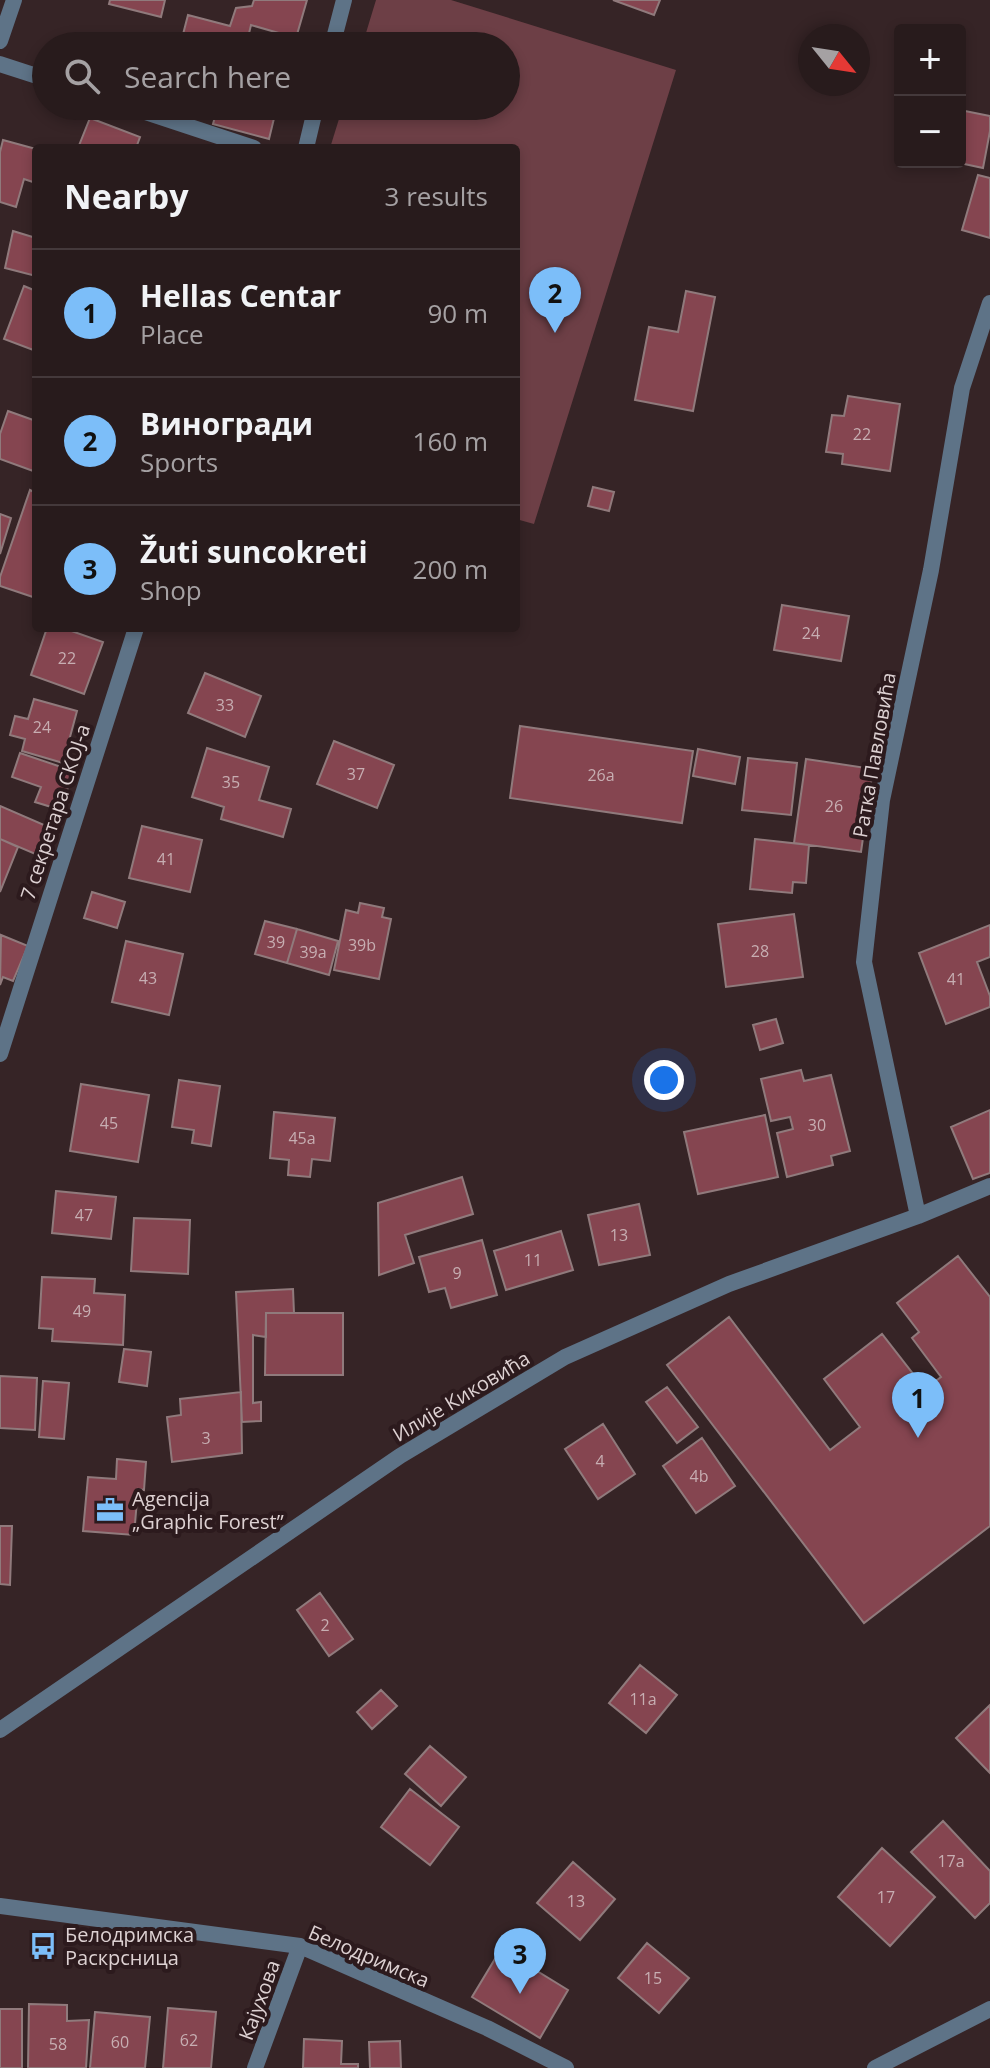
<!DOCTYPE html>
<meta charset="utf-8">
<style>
body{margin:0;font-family:"Open Sans",sans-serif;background:#342829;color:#f1f3f6}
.controls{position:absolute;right:24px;top:24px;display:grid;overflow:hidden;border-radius:8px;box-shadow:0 4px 12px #0003}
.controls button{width:72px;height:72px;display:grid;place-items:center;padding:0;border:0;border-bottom:2px solid #44393b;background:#281b1c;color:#f1f3f6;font:40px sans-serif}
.compass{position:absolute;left:798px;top:24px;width:72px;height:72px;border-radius:50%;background:#281b1c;box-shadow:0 4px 12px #0003;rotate:120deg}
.you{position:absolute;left:664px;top:1080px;width:28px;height:28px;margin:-20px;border:6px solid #fff;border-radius:50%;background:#1a73e8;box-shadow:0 0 0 12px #1a73e833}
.badge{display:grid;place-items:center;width:52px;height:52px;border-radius:50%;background:#7cbef9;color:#111;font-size:26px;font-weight:700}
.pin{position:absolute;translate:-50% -66px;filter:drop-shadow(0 2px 4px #0008)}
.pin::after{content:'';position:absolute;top:42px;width:28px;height:24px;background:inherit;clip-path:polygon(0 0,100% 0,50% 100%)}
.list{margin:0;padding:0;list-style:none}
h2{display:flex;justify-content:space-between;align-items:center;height:104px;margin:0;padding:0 32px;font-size:34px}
h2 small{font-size:26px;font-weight:400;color:#a5a1a3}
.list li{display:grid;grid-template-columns:52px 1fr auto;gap:24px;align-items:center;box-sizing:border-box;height:128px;padding:0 32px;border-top:2px solid #44393b}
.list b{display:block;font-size:30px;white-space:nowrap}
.list p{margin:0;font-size:26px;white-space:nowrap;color:#a5a1a3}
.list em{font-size:26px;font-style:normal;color:#a5a1a3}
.icon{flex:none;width:44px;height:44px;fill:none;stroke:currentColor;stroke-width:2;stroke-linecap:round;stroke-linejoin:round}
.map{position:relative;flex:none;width:990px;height:2068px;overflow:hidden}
.search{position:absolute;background:#281b1c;box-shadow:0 4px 12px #0003;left:32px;top:32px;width:488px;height:88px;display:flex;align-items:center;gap:20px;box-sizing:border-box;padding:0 28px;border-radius:44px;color:#a5a1a3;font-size:30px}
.panel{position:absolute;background:#281b1c;box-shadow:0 4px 12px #0003;left:32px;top:144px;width:488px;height:488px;border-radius:8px}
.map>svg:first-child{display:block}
</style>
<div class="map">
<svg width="990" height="2068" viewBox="0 0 990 2068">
<rect width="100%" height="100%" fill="#362426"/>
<!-- green -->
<path fill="#6d3f46" d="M376,0h75l225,70 -142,454 -18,-5v-371h-186l13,-42h163v-60h-144z"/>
<!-- building -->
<path fill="#854550" stroke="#907a7c" stroke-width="2" d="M110,0h55l-4,17 -52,-13z
M254,0h53l-11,38 -45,-13 -5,21h-66l8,-31 42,11 6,-18 16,-2z
M613,0h47l-6,15z
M108,34l41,12h-44z
M218,106h59l-8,33 -56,-15z
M960,110l30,6v15l-7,37 -28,-6h5z
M90,118l50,19 -4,11h-58z
M3,140l33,9v34l-12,-4 -8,28 -16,-5v-50z
M978,175l12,3v60l-28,-8z
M13,231l23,7v38l-31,-8z
M24,286l12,5v60l-32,-12z
M686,291l29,6 -22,114 -58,-11 14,-73 29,5z
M848,396l52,8 -10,67 -48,-7 1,-10 -17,-2 6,-37 12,1z
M8,411l28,10v51l-36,-13v-25z
M593,487l21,5 -5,19 -21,-5z
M30,490l6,3v105l-36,-12v-9z
M0,514l11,4 -11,36z
M782,605l67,11 -8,45 -67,-11z
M47,628h16l40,14 -19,52 -53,-19z
M205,673l56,23 -16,41 -57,-24z
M34,699l43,12 -14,52 -41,-12 3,-12 -15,-4 5,-19 13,3z
M520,726l173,25 -11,72 -172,-25z
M334,741l60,24 -17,43 -60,-24z
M207,748l62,19 -10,33 32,9 -8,28 -62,-18 3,-12 -32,-10z
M698,749l42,8 -5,27 -42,-8z
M20,753l53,18 -12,39 -26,-8 6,-15 -29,-10z
M748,758l49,5 -6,52 -49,-5z
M806,759l67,10 -12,83 -67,-9z
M0,806l51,22 -11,28 -40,-17z
M142,826l60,14 -12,52 -61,-14z
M0,839l18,8 -18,45z
M755,839l54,6 -3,38 -13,-1 -1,11 -42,-4z
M92,892l33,10 -8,26 -33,-10z
M360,903l24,5 -2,9 9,2 -12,60 -45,-9 12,-60 12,3z
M794,914l9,63 -77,10 -8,-63z
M265,921l32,8 -10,34 -32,-9z
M990,925v32l-13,5 13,34v11l-44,17 -27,-71z
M297,929l41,12 -9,34 -42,-12z
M1,935l27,11 -15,35 -10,-4 -3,8z
M126,941l57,13 -14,61 -57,-13z
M776,1019l7,24 -23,7 -7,-25z
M801,1070l3,11 27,-6 19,76 -19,5 2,9 -46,12 -10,-44 16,-4 -3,-12 -19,4 -10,-42z
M179,1080l41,6 -9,60 -19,-3 2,-13 -22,-3z
M81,1084l68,11 -11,67 -68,-11z
M990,1110v63l-17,6 -22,-52z
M274,1112l61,6 -5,43 -18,-2 -2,18 -22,-2 1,-15 -19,-2z
M765,1115l13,62 -80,17 -14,-62z
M462,1177l11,37 -68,21 9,28 -35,12 -1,-72z
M56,1191l60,6 -5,42 -59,-6z
M639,1204l11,51 -51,10 -11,-50z
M134,1218l56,2 -2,54 -57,-3z
M561,1231l12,39 -67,20 -12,-39z
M482,1240l15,55 -46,13 -6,-20 -16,4 -10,-35z
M958,1256l32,41v229l-126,97 -197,-258 62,-48 101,133 30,-23 -36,-48 58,-45 43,55 16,-12 -29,-39 7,-6 -22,-29z
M42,1277l53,2 -1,14 31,2 -2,50 -71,-4 1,-12 -14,-1z
M293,1289l1,24h-28v24l-13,-2v68l8,-1v19l-19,1 -6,-130z
M266,1313h77v62h-78z
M124,1349l27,3 -4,34 -28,-4z
M0,1376l37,2 -2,52 -35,-2z
M43,1381l26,2 -5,56 -25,-2z
M667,1387l31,40 -21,16 -31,-41z
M241,1392l1,61 -70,9 -5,-45 14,-2 -1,-16z
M603,1424l32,50 -37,25 -33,-50z
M702,1438l33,48 -39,27 -33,-47z
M117,1459l29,3 -2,28 -6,-1 -4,46 -51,-4 5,-54 28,2z
M0,1526h12l-2,59 -10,-1z
M320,1593l33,46 -24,17 -32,-46z
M640,1665l37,30 -31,38 -37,-30z
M381,1690l16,16 -25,23 -15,-17z
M990,1705v68l-34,-35z
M430,1746l36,31 -25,29 -36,-32z
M410,1789l49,38 -29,38 -49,-38z
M943,1821l47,50v32l-15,15 -64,-66z
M882,1848l53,49 -45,49 -52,-49z
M573,1862l42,37 -35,41 -43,-37z
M647,1943l42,35 -30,35 -41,-35z
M501,1949l67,41 -28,48 -68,-41z
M29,2004l38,1v16l22,-1 -3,48h-58z
M168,2008l48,4 -5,56h-48z
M0,2009h22v59h-22z
M95,2012l55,5 -5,51h-55z
M304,2039l38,2 -1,23h17v4h-55z
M400,2041l1,27h-31l-1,-26z"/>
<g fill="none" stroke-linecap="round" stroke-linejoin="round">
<!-- street -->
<path stroke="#5e7387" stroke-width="16" d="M0,41l14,-41
M332,46l12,-46
M0,64l46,15
M127,106l127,42
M306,148l10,-42
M0,1054l136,-426
M918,1216l-54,-254 18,-162 49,-230 31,-182 28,-85
M0,1730l400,-274 165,-99 164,-73 189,-68 72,-30
M0,1906l300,40 187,82 79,40
M255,2068l45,-122
M875,2068l115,-59"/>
</g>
<!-- icons -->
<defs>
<g id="office-bare" transform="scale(2.16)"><path d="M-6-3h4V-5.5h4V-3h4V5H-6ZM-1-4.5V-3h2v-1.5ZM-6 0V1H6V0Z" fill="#7cbef9" stroke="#2c1a1d" stroke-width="2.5" paint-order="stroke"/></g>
<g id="bus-bare" transform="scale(2.16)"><path d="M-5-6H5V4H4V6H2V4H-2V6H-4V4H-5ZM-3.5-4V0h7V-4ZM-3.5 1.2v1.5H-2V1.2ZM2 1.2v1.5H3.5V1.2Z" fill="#7cbef9" stroke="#2c1a1d" stroke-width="2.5" paint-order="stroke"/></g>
</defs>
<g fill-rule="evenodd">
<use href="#office-bare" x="110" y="1510"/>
<use href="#bus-bare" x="43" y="1946"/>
</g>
<g text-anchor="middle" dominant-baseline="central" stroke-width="8" stroke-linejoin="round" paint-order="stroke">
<!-- number labels -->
<g font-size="16" fill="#c7aeb2">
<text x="862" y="434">22</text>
<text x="811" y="633">24</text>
<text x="67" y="658">22</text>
<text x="225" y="705">33</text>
<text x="42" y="727">24</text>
<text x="356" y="774">37</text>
<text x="601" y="775">26a</text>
<text x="231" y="782">35</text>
<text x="834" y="806">26</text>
<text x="166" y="859">41</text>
<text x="276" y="942">39</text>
<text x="362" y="945">39b</text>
<text x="760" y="951">28</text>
<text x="313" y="952">39a</text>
<text x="148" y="978">43</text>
<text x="956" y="979">41</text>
<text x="109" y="1123">45</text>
<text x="817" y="1125">30</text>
<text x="302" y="1138">45a</text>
<text x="84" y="1215">47</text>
<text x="619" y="1235">13</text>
<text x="533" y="1260">11</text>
<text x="457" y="1273">9</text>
<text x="82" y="1311">49</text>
<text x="206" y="1438">3</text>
<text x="600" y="1461">4</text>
<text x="699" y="1476">4b</text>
<text x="325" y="1625">2</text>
<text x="643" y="1699">11a</text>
<text x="951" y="1861">17a</text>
<text x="886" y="1897">17</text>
<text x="576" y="1901">13</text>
<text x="653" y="1978">15</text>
<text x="189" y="2040">62</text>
<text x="120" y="2042">60</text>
<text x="58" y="2044">58</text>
</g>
<!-- street labels -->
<g font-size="20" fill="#ddd1d2" stroke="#2c1a1d">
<text transform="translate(874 755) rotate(-80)">Ратка Павловића</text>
<text transform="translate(55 812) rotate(-72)">7 секретара СКОЈ-а</text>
<text transform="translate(461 1396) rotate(-31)">Илије Киковића</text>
<text transform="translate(369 1956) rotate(23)">Белодримска</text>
<text transform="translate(259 2000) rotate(-70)">Кајухова</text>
</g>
<!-- poi labels -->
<g font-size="20" fill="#ddd1d2" stroke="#2c1a1d" text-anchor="start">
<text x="132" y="1498">Agencija<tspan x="132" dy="23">„Graphic Forest”</tspan></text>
<text x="65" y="1934">Белодримска<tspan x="65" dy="23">Раскрсница</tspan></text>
</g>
</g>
</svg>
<div class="controls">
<button>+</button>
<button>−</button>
</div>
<svg class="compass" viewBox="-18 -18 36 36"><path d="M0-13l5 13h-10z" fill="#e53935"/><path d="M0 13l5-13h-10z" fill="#a5a1a3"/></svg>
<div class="you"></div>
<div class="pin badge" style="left:918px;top:1438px">1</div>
<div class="pin badge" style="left:555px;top:333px">2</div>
<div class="pin badge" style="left:520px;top:1994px">3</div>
<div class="search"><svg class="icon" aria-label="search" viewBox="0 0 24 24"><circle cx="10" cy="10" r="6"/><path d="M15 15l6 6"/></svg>Search here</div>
<section class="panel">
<h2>Nearby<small>3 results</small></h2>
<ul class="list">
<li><span class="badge">1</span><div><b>Hellas Centar</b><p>Place</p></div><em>90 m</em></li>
<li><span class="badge">2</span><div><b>Виногради</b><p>Sports</p></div><em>160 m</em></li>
<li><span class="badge">3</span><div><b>Žuti suncokreti</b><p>Shop</p></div><em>200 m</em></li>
</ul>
</section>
</div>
